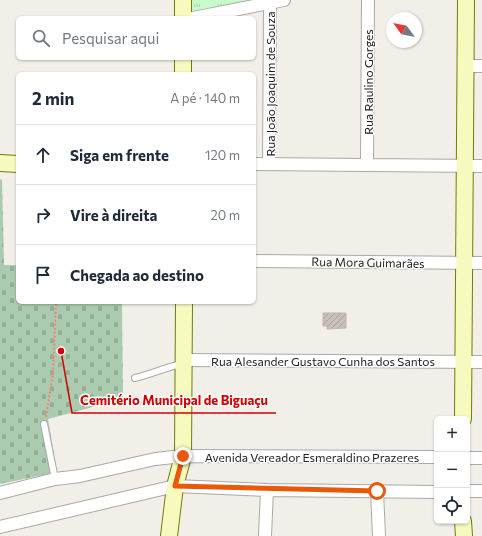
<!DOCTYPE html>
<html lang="pt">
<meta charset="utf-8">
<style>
body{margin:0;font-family:Commissioner,sans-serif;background:#f2f2f3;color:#1f2937}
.controls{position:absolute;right:12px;bottom:12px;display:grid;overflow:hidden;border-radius:6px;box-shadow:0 1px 3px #0004}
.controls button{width:36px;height:36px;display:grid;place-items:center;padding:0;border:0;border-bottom:1px solid #e0e1e3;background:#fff;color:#1f2937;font:20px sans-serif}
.compass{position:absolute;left:386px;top:12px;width:36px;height:36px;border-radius:50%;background:#fff;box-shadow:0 1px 3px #0004;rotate:303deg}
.stop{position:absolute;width:12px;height:12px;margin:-9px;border:3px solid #ea580c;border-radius:50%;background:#fff}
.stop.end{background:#ea580c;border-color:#fff;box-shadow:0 1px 4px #0008}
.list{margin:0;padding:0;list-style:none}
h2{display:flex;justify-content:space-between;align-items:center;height:52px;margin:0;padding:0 16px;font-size:17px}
h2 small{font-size:13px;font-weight:400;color:#747a83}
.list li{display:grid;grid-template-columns:26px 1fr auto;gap:12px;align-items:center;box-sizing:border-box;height:60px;padding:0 16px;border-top:1px solid #e0e1e3}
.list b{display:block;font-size:15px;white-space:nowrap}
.list em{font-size:13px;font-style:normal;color:#747a83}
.icon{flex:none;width:22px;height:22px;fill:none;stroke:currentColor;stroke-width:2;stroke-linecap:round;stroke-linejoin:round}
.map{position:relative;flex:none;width:482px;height:536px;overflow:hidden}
.search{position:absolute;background:#fff;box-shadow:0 1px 3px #0004;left:16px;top:16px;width:240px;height:44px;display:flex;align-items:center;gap:10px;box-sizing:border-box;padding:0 14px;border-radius:6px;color:#747a83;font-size:15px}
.panel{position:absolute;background:#fff;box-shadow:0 1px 3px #0004;left:16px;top:72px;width:240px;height:232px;border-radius:6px}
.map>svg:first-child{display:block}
</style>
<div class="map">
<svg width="482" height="536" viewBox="0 0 482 536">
<defs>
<pattern id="cemetery-stones" width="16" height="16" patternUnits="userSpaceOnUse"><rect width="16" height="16" fill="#aacbaf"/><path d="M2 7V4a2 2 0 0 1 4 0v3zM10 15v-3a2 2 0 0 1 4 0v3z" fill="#92ae96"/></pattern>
<pattern id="park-tufts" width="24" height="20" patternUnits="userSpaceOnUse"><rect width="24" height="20" fill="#c8facc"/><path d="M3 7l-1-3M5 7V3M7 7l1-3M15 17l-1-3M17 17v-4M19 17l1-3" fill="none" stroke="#acd6af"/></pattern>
<pattern id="building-hatch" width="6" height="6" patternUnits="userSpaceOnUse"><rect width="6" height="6" fill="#c7bfb8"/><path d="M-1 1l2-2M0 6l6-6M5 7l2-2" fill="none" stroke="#aba49e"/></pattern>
</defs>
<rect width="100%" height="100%" fill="#f2efe9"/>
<!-- cemetery -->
<path fill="url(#cemetery-stones)" d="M0,179l2,1 2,85h14v37h104l1,97 -75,20 9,53 -57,12z"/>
<!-- park -->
<path fill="url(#park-tufts)" d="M187,0h72l-71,14z"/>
<!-- building -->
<path fill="url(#building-hatch)" stroke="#c4b6ab" d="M323,313h23v15l-19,1v-3h-4z"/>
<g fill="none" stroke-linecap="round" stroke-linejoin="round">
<!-- lane casing -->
<g stroke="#a9a9a9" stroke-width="8">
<path id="lane" d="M135,378c17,-4 31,-11 47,-14
M44,424l11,55"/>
</g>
<!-- street casing -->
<g stroke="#a9a9a9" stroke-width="14">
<path id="street" d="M193,18l91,-18
M465,66h17
M254,164l228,2
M269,164l1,-160
M367,165l1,-165
M254,261l228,2
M184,360l298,2
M467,458h15
M377,491l2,45
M467,491h15
M0,493l55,-14 25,-3 75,-17 28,-3 254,1
M0,527l175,-41 92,4 170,2
M265,536l2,-46"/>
</g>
<!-- secondary casing -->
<g stroke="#707d05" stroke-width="18">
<path id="secondary" d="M183,0v18
M183,58v16
M0,163l18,1
M463,419l3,-419
M463,521l1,15
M169,536l6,-50 8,-30 1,-154"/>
</g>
<!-- path -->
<path stroke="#fa8072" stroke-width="2" stroke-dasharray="2 2" stroke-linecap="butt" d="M46,417l7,-44 3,-71"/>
<!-- lane -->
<use href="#lane" stroke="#fff" stroke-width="6"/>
<!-- street -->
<use href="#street" stroke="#fff" stroke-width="12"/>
<!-- secondary -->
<use href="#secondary" stroke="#f7fabf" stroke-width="16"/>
</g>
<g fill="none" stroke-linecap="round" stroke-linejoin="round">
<!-- route -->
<path stroke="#ea580c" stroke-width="5" d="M183,456l-8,30 202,5"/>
</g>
<g text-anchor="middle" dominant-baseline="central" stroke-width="3" stroke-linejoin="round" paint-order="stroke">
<!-- street labels -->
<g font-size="12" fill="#222" stroke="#fff">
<text transform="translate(368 82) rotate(-90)">Rua Raulino Gorges</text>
<text transform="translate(270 84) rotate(-90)">Rua João Joaquim de Souza</text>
<text transform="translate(368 262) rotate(1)">Rua Mora Guimarães</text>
<text x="323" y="361">Rua Alesander Gustavo Cunha dos Santos</text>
<text x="312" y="457">Avenida Vereador Esmeraldino Prazeres</text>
</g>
</g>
<!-- callouts -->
<path fill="none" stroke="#d40000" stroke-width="1.5" d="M61 351L72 413H276"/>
<circle fill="#d40000" stroke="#fff" stroke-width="1.5" cx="61" cy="351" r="4"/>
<g font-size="13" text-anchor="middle" font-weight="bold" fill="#d40000" stroke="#fff" stroke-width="3" stroke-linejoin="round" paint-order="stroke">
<text x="174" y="405">Cemitério Municipal de Biguaçu</text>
</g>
</svg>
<div class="controls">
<button>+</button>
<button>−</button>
<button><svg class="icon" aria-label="locate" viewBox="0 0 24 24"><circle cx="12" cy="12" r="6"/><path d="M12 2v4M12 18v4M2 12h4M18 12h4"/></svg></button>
</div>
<svg class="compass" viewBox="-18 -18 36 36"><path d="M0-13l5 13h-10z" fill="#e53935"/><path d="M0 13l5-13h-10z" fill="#747a83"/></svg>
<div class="stop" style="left:377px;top:491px"></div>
<div class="stop end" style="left:183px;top:456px"></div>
<div class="search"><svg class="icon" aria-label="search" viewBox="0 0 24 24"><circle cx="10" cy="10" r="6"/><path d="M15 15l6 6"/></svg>Pesquisar aqui</div>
<section class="panel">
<h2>2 min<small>A pé · 140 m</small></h2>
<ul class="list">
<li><svg class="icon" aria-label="ahead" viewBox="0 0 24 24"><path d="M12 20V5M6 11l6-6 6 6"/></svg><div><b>Siga em frente</b></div><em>120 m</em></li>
<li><svg class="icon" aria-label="right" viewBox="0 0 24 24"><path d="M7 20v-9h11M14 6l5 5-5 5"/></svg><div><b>Vire à direita</b></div><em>20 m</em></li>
<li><svg class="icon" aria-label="arrive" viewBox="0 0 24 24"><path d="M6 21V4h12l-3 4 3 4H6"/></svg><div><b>Chegada ao destino</b></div></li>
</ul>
</section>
</div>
